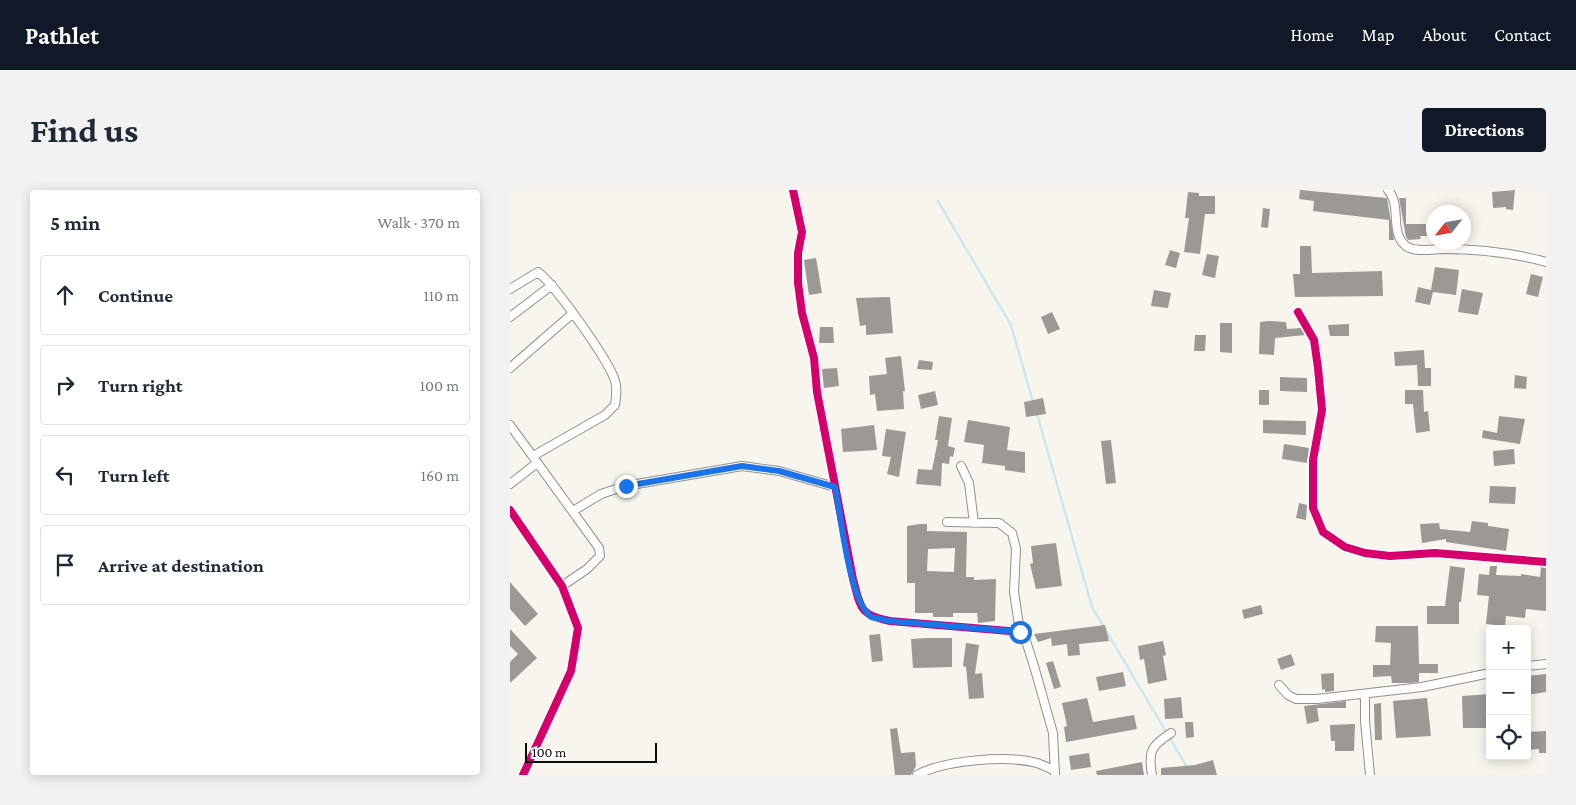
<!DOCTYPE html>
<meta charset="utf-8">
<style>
body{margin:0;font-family:"Crimson Pro",serif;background:#f2f2f3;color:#1f2937}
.controls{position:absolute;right:15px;bottom:15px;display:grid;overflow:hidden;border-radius:5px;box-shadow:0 2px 12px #0003}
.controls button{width:45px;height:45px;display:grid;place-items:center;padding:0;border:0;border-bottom:1px solid #e0e1e3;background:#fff;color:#1f2937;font:25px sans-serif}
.compass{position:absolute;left:916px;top:15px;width:45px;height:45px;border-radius:50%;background:#fff;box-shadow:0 2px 12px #0003;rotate:239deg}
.scale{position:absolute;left:15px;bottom:12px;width:132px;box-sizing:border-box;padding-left:5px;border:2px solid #0b0b0b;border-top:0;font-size:14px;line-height:18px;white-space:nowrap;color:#0b0b0b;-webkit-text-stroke:4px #fff;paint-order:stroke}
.stop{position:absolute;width:15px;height:15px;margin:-11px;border:4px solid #1a73e8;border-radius:50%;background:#fff}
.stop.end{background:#1a73e8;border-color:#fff;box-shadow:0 1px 5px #0008}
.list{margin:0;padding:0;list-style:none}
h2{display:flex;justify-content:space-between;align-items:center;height:65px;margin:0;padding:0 20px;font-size:21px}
h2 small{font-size:16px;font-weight:400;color:#747a83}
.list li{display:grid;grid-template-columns:32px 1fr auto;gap:15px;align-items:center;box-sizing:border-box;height:80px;margin:0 10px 10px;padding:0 10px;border:1px solid #e0e1e3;border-radius:5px}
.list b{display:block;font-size:19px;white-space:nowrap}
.list em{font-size:16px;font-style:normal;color:#747a83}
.icon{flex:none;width:28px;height:28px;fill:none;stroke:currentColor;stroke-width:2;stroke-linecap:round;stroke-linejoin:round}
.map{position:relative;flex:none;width:1036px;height:585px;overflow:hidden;border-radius:5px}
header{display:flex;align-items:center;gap:30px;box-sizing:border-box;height:70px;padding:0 25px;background:#111827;color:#fff}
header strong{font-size:24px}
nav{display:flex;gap:28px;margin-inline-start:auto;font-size:18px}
.intro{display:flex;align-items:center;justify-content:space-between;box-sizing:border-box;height:120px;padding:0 30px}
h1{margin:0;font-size:35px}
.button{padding:12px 22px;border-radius:5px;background:#111827;color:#fff;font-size:18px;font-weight:700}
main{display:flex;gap:30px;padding:0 30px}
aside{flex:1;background:#fff;border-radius:5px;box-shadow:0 2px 12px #0003}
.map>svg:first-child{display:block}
</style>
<header>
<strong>Pathlet</strong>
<nav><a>Home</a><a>Map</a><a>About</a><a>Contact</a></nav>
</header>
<div class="intro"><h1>Find us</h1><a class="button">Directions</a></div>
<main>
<aside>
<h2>5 min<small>Walk · 370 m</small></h2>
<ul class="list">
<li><svg class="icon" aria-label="ahead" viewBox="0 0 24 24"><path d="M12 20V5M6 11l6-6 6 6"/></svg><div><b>Continue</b></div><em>110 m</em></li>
<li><svg class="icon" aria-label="right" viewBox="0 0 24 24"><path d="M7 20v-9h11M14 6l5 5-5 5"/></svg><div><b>Turn right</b></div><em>100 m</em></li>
<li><svg class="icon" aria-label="left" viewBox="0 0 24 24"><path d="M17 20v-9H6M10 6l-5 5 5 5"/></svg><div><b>Turn left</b></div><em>160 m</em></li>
<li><svg class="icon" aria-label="arrive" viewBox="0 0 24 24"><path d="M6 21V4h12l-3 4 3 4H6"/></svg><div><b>Arrive at destination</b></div></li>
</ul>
</aside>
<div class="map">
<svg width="1036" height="585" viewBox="0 0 1036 585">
<rect width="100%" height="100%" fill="#f8f5ef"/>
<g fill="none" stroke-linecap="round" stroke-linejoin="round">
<!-- stream -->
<path stroke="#cae8ee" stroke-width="2.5" d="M428,11l73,124 22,77
M527,224l55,193 95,160"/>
</g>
<!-- building -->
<path fill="#9b9895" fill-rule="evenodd" d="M790,0l87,8 7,42h-5v-20l-76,-9 1,-10 -15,-2z
M1005,0l-2,20 -7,-1v-2l-13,1 -1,-16z
M678,2l11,1v3h16v18h-10l-5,40 -16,-2 5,-34h-4z
M889,8h7v26h20l1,12h-7l1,3 -13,1 -2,-3z
M753,18l7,1 -2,19 -7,-1z
M790,56h11l1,27 70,-2 1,25 -88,1 -2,-23h7z
M660,60l10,3 -4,15 -11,-3z
M697,64l12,2 -4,22 -13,-3z
M306,68l6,35 -13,2 -5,-35z
M925,77l24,3 -3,25 -23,-3 -3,13 -15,-3 3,-15 13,3z
M1021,84l12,3 -5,20 -12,-3z
M952,99l21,4 -5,22 -20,-3z
M644,100l17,3 -3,15 -17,-2z
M380,107l3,36 -27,2v-10l-6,1 -4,-28z
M542,122l8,17 -12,5 -7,-17z
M759,131l17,1 1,7 14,-1 4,7 -30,3 -1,17 -15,-1 1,-32z
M710,133h12v30l-12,-1z
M839,134v12h-19l-2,-11z
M310,137h13l1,16h-15z
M685,145h11l-1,16h-11z
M914,160l1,18h6v18h-13l-1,-21 -22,1 -1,-14z
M391,166l4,35h-2l1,18 -27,2 -2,-17 -5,1 -1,-19 18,-2 -2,-16z
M409,170l14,2 -1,8 -15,-1z
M327,178l2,18 -15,2 -2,-19z
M1005,185l12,2 -1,12 -12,-1z
M770,187l27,1v14l-27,-1z
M749,200h10v15h-10z
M895,200h18l1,22 4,-1 2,20 -14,2 -3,-29h-8z
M425,201l3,14 -17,4 -3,-14z
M533,208l3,16 -20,3 -2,-15z
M429,226l13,2 -4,28 7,2 -2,9 -3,-1 -1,8 -7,-1 -1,23 -25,-2 2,-15 14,1 6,-30h-3z
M989,226l26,3 -5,25 -38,-6 1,-8 14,3z
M458,230l42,7 -3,23 18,2v21l-20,-3v-4l-23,-3 2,-18 -20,-3z
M753,230l43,1v14l-43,-2z
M364,235l3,25 -34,2 -2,-23z
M376,239l20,3 -7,45 -12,-3 4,-17 -9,-1z
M601,250l5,43 -10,1 -5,-43z
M774,254l25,4 -2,15 -25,-4z
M1004,259l1,15 -21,2 -1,-15z
M980,296l26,1 -1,17 -26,-1z
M789,313l8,2 -1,15 -10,-2z
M962,331l16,2v3l21,3 -3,22 -60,-9v-3l-24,4 -2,-19 19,-1 1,6 30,3z
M410,334h7v7l40,1 -1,45h8v3l22,-1 -1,42 -17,2 -1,-10h-24v4h-20v-4h-18v-30h-8v-57zM445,358l-1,24 -27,-1 1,-22z
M546,353l6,43 -26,3 -6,-25 3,-1 -2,-17z
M940,376l15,2 -4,34h-2v22h-32v-18h18z
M980,376h7l-1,9 25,1v-2l19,3 1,-10 5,1v43l-20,-2 -1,9 -19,-2 -1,10 -19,-2 3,-28 -12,-1 2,-21 10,1z
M0,392l28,32 -13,12 -15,-17z
M751,415l2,9 -19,5 -2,-9z
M595,435l4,16 -30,3 1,11 -12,1 -1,-12 -15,2 -1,-8 -13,4 -4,-8z
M866,436h42l1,38h19v9h-19v9l-10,1h-17l-1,-7 -18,1v-12h17l1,-22 -16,-1z
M0,439l27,29 -27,25v-21l8,-8 -8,-8z
M370,444l3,27 -11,1 -3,-27z
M416,448h26v29l-39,1 -2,-29z
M653,451l3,14 -3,1 4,24 -19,4 -4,-25 -4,1 -2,-14z
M456,453l13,2 -4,29 7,-1 2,25 -15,1 -3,-32 -3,-1z
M781,464l4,11 -14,5 -4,-11z
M543,471l8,26 -7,2 -8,-26z
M613,482l3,14 -27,5 -3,-14z
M824,483v18l-9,1v-3l-3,1 -1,-16z
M1036,484v18l-19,3v-19z
M980,504v34h-27l-1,-32z
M671,507l2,21 -18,1 -1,-20z
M577,508l6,24 41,-7 3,14 -71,13 -2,-15 3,-1 -5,-23z
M917,508l4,38 -35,2 -3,-37z
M836,511v7h-29l2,13 -12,3 -3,-18z
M871,513l1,37h-7l-1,-36z
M675,532h8l1,15 -8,1z
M845,534l-1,27h-19v-10h-4l-1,-16z
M387,538l4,25 14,-1 1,14 -5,9h-16l-5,-46z
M1036,541v22h-7v-4l-12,1v-18z
M579,563l2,14 -20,3 -2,-14z
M703,570l4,15h-56v-7l34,-3z
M632,572l2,13h-47l-1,-4z"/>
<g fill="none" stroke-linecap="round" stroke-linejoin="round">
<!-- minor casing -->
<g stroke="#92908e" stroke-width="10">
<path id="minor" d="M283,0l9,42 -4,21v30l4,30 12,45 3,34 36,187c8,29 6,36 37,42l130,11
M878,0c14,15 1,43 18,56 9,7 28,3 38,3 34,0 69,4 102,13
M0,99l28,-17c18,14 68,85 76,106 4,9 2,19 1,27l-10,10 -72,41
M788,122l16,28 4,28 4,42 -9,50v48l10,24 22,15 20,6 25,3 45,-3 111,9
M0,127l42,-32
M0,178l62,-54
M0,235l89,123 1,8 -13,13 -25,17
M451,276l8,17 5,40
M0,294l27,-21
M0,320l52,76 16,42 -7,43 -48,104
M63,321l28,-17 24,-8 117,-20 37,5 56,16
M437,332l52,1 13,10 4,16 -2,43 6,40 6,9 8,25 19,67 2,42
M1017,476l19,-2
M769,495l9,10 8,4h21l105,-12 68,-14
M855,504v27l5,54
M407,585c27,-15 90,-20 120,-12 6,2 12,5 18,8
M642,585c-4,-24 -1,-29 19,-42"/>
</g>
<!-- minor -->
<use href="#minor" stroke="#fefefd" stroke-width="8"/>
<!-- cycleway casing -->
<g stroke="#fff" stroke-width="11">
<path id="cycleway" d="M283,0l9,42 -4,21v30l4,30 12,45 3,34 36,187c8,29 6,36 37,42l130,11
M788,122l16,28 4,28 4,42 -9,50v48l10,24 22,15 20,6 25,3 45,-3 111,9
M0,320l52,76 16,42 -7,43 -48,104"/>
</g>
<!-- cycleway -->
<use href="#cycleway" stroke="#d6006c" stroke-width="8"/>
</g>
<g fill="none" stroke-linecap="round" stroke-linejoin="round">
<!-- route -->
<path stroke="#1a73e8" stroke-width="6" d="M116,296l116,-20 37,5 56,16c6,29 14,113 36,130l19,4 130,11"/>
</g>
</svg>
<div class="controls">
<button>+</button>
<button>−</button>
<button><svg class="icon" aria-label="locate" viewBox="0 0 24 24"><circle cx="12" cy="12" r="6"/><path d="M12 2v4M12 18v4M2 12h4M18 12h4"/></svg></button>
</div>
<svg class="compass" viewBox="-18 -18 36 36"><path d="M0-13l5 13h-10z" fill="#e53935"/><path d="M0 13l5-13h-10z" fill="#747a83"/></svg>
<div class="scale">100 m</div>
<div class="stop" style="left:510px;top:442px"></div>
<div class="stop end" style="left:116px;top:296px"></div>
</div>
</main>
